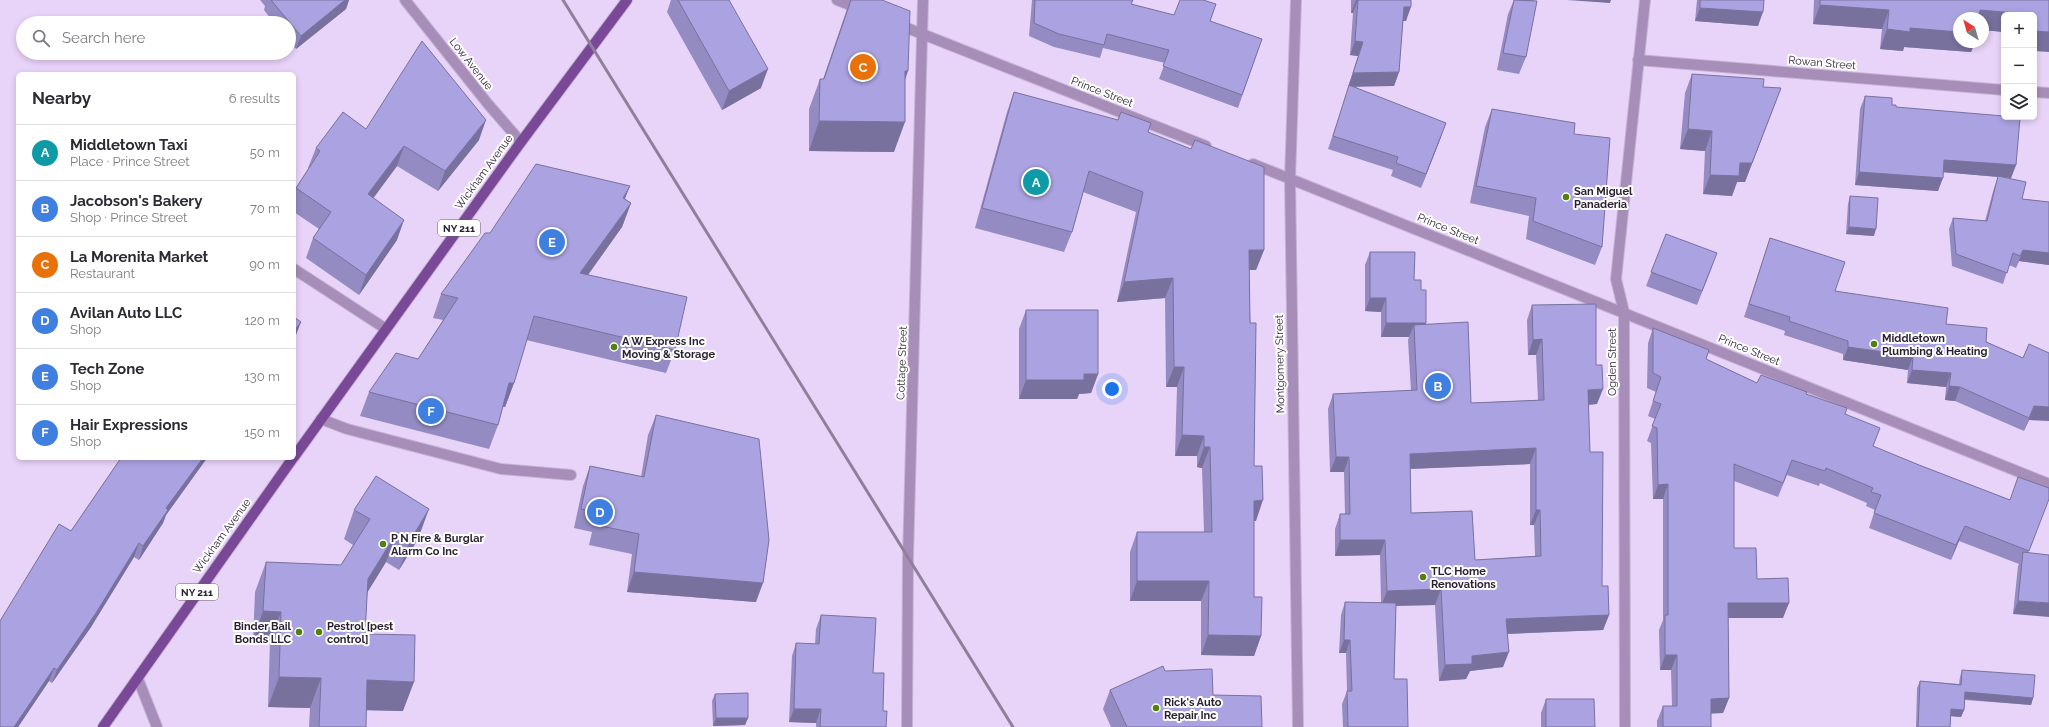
<!DOCTYPE html>
<meta charset="utf-8">
<style>
body{margin:0;font-family:Raleway,sans-serif;background:#f7f7f7;color:#2b2b33}
.controls{position:absolute;right:12px;top:12px;display:grid;overflow:hidden;border-radius:6px;box-shadow:0 2px 6px #0003}
.controls button{width:36px;height:36px;display:grid;place-items:center;padding:0;border:0;border-bottom:1px solid #e1e1e2;background:#fff;color:#2b2b33;font:20px sans-serif}
.compass{position:absolute;left:1953px;top:12px;width:36px;height:36px;border-radius:50%;background:#fff;box-shadow:0 2px 6px #0003;rotate:323deg}
.you{position:absolute;left:1112px;top:389px;width:14px;height:14px;margin:-10px;border:3px solid #fff;border-radius:50%;background:#1a73e8;box-shadow:0 0 0 6px #1a73e833}
.badge{display:grid;place-items:center;width:26px;height:26px;border-radius:50%;background:#51800c;color:#fff;font-size:13px;font-weight:700}
.pin{position:absolute;translate:-50% -50%;border:2px solid #fff;box-shadow:0 1px 4px #0006}
.list{margin:0;padding:0;list-style:none}
h2{display:flex;justify-content:space-between;align-items:center;height:52px;margin:0;padding:0 16px;font-size:17px}
h2 small{font-size:13px;font-weight:400;color:#7c7c81}
.list li{display:grid;grid-template-columns:26px 1fr auto;gap:12px;align-items:center;box-sizing:border-box;height:56px;padding:0 16px;border-top:1px solid #e1e1e2}
.list b{display:block;font-size:15px;white-space:nowrap}
.list p{margin:0;font-size:13px;white-space:nowrap;color:#7c7c81}
.list em{font-size:13px;font-style:normal;color:#7c7c81}
.icon{flex:none;width:22px;height:22px;fill:none;stroke:currentColor;stroke-width:2;stroke-linecap:round;stroke-linejoin:round}
.map{position:relative;flex:none;width:2049px;height:727px;overflow:hidden}
.search{position:absolute;background:#fff;box-shadow:0 2px 6px #0003;left:16px;top:16px;width:280px;height:44px;display:flex;align-items:center;gap:10px;box-sizing:border-box;padding:0 14px;border-radius:22px;color:#7c7c81;font-size:15px}
.panel{position:absolute;background:#fff;box-shadow:0 2px 6px #0003;left:16px;top:72px;width:280px;height:388px;border-radius:6px}
.map>svg:first-child{display:block}
</style>
<div class="map">
<svg width="2049" height="727" viewBox="0 0 2049 727">
<rect width="100%" height="100%" fill="#e9d4f9"/>
<g fill="none" stroke-linecap="round" stroke-linejoin="round">
<!-- service casing -->
<g stroke="#c6b3d5" stroke-width="12">
<path id="service" d="M294,269l92,60
M321,419l26,10 154,40 70,6"/>
</g>
<!-- minor casing -->
<g stroke="#c6b3d5" stroke-width="12">
<path id="minor" d="M405,0l83,104 33,38
M837,0l23,9
M1296,0l-6,179 8,548
M897,24l309,122
M1638,60l366,30
M2034,92l15,1
M1253,164l796,320
M138,679l19,48
M1625,727l-1,-415 -8,-33 29,-279"/>
</g>
<!-- tertiary casing -->
<g stroke="#c6b3d5" stroke-width="12">
<path id="tertiary" d="M907,727l1,-170 15,-557"/>
</g>
<!-- primary casing -->
<g stroke="#c6b3d5" stroke-width="12">
<path id="primary" d="M294,457l227,-315 106,-142
M103,727l190,-269"/>
</g>
<!-- service -->
<use href="#service" stroke="#a78eb9" stroke-width="10"/>
<!-- minor -->
<use href="#minor" stroke="#a78eb9" stroke-width="10"/>
<!-- tertiary -->
<use href="#tertiary" stroke="#a78eb9" stroke-width="10"/>
<!-- primary -->
<use href="#primary" stroke="#794997" stroke-width="10"/>
<!-- rail -->
<path stroke="#8f7f9b" stroke-width="3" d="M563,0l450,727"/>
</g>
<!-- wall -->
<path fill="#938bc2" fill-rule="evenodd" d="M260,0h89l-3,9 -50,40 -7,-8v-18h-15l-10,-13 1,-4z
M671,0h58l32,88 -39,22 -55,-98z
M850,0h32l23,79 -11,73 -85,-1v-42l11,-30h3z
M1032,0h101l-2,4 43,11 36,6 52,18 -24,69 -79,-29 6,-16 -62,-15 -3,10 -46,-11 -25,-11z
M1351,0h60l-5,21h-3l-4,51 -5,14h-40l87,51 -20,51 -30,-12 2,-6 -65,-21 21,-62h-1l10,-31 -8,-1 3,-42h-2z
M1514,0h20l-8,57 -7,17 -22,-4 11,-56z
M1697,0h67l-6,26 -63,-5z
M1814,0h235l-15,15h-30v17l-21,-2v-12l-24,24h16l-4,10 -67,-5 -1,4 -23,-2 2,-20 -69,-5z
M1692,74l71,13 18,1 -36,94h-8l-5,14 -29,-2 2,-43 -25,-2 5,-56z
M1014,92l134,40 116,118 -8,20h-7l5,196 2,55h-2v76l7,39 -7,20 -53,-1v-54h-71v-49l7,-20h67l-2,-64 -5,-1v-11h-22l2,-69h-11l-1,-89 -48,4 19,-90 -53,-20 -11,40 -8,20 -89,-24 32,-116z
M1865,96l27,9 124,60 -5,13 -7,-1 18,22 27,3v63l-30,-4 -3,7 -7,-3 -6,19 -51,-18 -3,-37 4,-11 32,3 9,-33 4,-11 -55,-5 -5,19 -83,-6 5,-76z
M1492,109l82,25 28,113 -7,18 -69,-26 3,-23 -59,-13 15,-76z
M366,129l113,11 -41,51 -41,-25 -24,32 24,42 -38,55 -53,-37 7,-20 6,-9 -25,-17v-20l2,-4 13,-20h-1l8,-20z
M1850,196l24,40 -28,-2 2,-30z
M625,199l6,4 -9,24 -34,48 87,75 -9,23 -140,-33 -12,43 -9,24h-2l-5,18 -9,24 -129,-33 9,-24 49,-33 25,-39 -10,-2 8,-24 49,-61z
M1666,234l46,33 -15,38 -51,-19z
M1770,238l65,53 111,33 77,34 6,-14v76l-5,11 -69,-30 -10,-1 1,-13 -39,-4 1,-13 -65,-10v-6l-59,-19 1,-4 -41,-14z
M1370,252l44,28 7,10 5,34 45,79 67,-3 -2,-45h-8l-1,-35 5,-15 65,99 -9,1 2,47 12,134 7,29 -6,15 -95,4 -5,33 -33,4 -4,8 -27,2 -4,-76 -39,1 -2,73 14,48h-65l-1,-23 5,-13 -1,-38h-7l2,-38 4,-13 36,1 -1,-48 -45,1v-27l5,-15h5l-1,-42h-14l-2,-63 5,-15 78,-3 -3,-51 1,-3h-28v-25l-16,-1v-46zM1530,464v61h4l1,31 -60,4 -64,-47 -1,-44z
M1026,310l72,64 -7,19 -12,1 -2,5h-58v-70z
M1653,328l53,31 51,24 49,11 39,20 28,33 46,18 91,35 39,-12 -21,65 21,2 -36,59 5,-48 1,-2 -60,-23 -8,19 -82,-32 6,-18 -9,-4 1,-3 -47,-20 -1,3 -32,-11 -9,22 -44,-16v67l49,70h-55l1,80 -6,15h-12v14h-54v-6l6,-15h9l-1,-36h-11l-1,-40 4,-10v-121h-10l-2,-56 -4,-2 8,-22 -7,-3 8,-24 -9,-4 1,-45z
M656,415l100,187 -129,-10 5,-38 -43,-9 3,-13 -18,-4 9,-42 7,-20 51,11 7,-42z
M121,458h86l-41,57 -3,8 -24,37 -5,-3 -43,70 -39,56 -3,-2 -31,46h-18l71,-196z
M354,510l64,29 -19,31 -13,-8 -19,31 -2,41 38,77 -37,-1v17h-57l1,-19 -42,-1 2,-66h-17l2,-49 11,-30 75,3 12,-20 -9,-6z
M821,615l52,58 10,38 3,16h-70v-4l-27,-1 3,-66 4,-13 19,1 1,-15z
M1962,670l71,28 -2,7 -66,-5 -1,10 -3,7 -10,-1 -1,11h-34l1,-39 3,-7 39,3 1,-7z
M1165,671l48,24 49,32h-151l-8,-18 7,-19z
M715,694l33,24 -3,7 -32,1 -1,-25z
M1546,699l49,28h-54v-14z"/>
<!-- shaded-wall -->
<path fill="#78719e" d="M345,0h4l-3,9 -50,40 5,-13z
M1356,0h2l-5,13h-2z
M1567,0h44l-1,3z
M1820,5l69,5 -7,19 -69,-5z
M1404,7h7l-5,14h-7z
M1700,8l63,4 -5,14 -63,-5z
M1980,10l48,4v1h-24v17l-21,-2v-12h-6z
M1910,28l49,4v10h16l-4,10 -67,-5 -1,4 -23,-2 7,-20z
M2034,31l15,1v20l-15,-1z
M1355,41l8,1 -5,14 -8,-1z
M768,69l-7,19 -39,22 7,-19z
M905,71h3l-10,30z
M1399,72l-5,14 -46,1 5,-14z
M1781,88l-36,94h-8l-5,14 -29,-2 7,-19 30,-12z
M486,120l-7,20 -41,51 7,-20z
M819,121l86,1 -11,30 -85,-1z
M1446,123l-5,14 -20,51 5,-14z
M1688,129l24,2 -7,20 -25,-2z
M404,146l-7,20 -36,49 7,-21z
M1944,160l72,5 -5,13 -71,-6z
M1859,172l84,6 -5,13 -83,-6z
M630,186l-9,23 2,-11z
M631,203l-9,24 -50,70 8,-24z
M404,220l-7,20 -38,55 7,-20z
M1849,227l27,2 -2,7 -28,-2z
M1249,250h15l-8,20h-14z
M2023,250l26,3v12l-30,-4 -3,7z
M1173,278l-8,20 -48,4 7,-20z
M1370,298h16l-5,14 -16,-1z
M301,322l-5,13 -2,3v-7z
M1386,323h40l-5,14 -7,-12 -5,12h-28z
M1542,339l-6,16h-8l5,-15z
M1848,347l65,9 -5,14 -65,-10z
M1174,367h10l-7,20h-11z
M1912,370l39,3 -5,14 -39,-4z
M1084,374h14l-7,19 -12,1 -2,5h-58l7,-19z
M509,383h5l-9,24h-4z
M1949,386l11,1 -5,14 -10,-1z
M1603,389l-6,15 -15,1 6,-15z
M2034,406l15,1v14l-20,-1 -5,11z
M1182,435l22,1 -7,20h-22z
M1204,447h6l-8,21 -5,-1z
M1536,448l-6,16 -125,5 5,-15z
M1336,457h13l-5,15h-14z
M203,458h4l-41,57 -3,8 -24,37 4,-14 23,-38z
M1668,484l-5,15h-10l5,-14z
M1263,500l-7,21h-9l7,-20z
M429,509l-11,30 -19,31 11,-29z
M1536,510h4l-6,15h-4z
M1965,526l-6,15 -8,19 5,-15z
M397,532l-11,30 -29,47 11,-30z
M1340,540h45l-5,15 -45,1z
M139,543l-5,14 -43,70 -39,56 5,-13z
M634,572l129,11 -7,19 -129,-10z
M1137,581h72l-8,20h-71z
M1441,589l-6,16 -54,1 6,-15z
M2018,601l31,2v14l-36,-3z
M1728,603h61l-6,15h-61z
M263,611l18,1 -11,29h-17z
M1609,615l-6,15 -102,4 5,-15z
M1208,635l53,1 -7,20 -53,-1z
M1344,640h6l-4,13h-7z
M1509,652l-6,15 -33,4 -4,8 -27,2 6,-16 27,-9z
M1665,655h12l-6,15h-11z
M54,668l-5,13 -31,46h-4z
M279,677l42,1 -11,30 -42,-1z
M367,680l47,2 -11,29 -47,-1z
M1965,692l68,6 -2,7 -68,-6z
M1729,698l-6,15 -18,1 6,-15z
M794,709h27l-5,14 -27,-1z
M1951,709l13,1 -3,7 -12,-1z
M716,718h32l-3,7 -32,1z"/>
<!-- building -->
<path fill="#aba2e1" stroke="#78719e" fill-rule="evenodd" d="M271,0h74l-44,36z
M678,0h51l39,69 -39,22z
M851,0h31l28,11 -2,60h-3v51l-86,-1 1,-42h4z
M1035,0h98l-2,4 43,11 6,-15h23l13,4 -6,17 52,18 -20,56 -79,-29 6,-16 -62,-16 -3,11 -45,-11 -25,-11z
M1358,0h53v7h-7l-5,65 -46,1 10,-31 -8,-1z
M1514,0l23,1 -11,56 -23,-4z
M1700,0h64l-1,12 -63,-4z
M1820,0h229v32l-15,-1v-16h-6v-1l-48,-4 -1,8h-20v14l-49,-4v4l-23,-3 2,-19 -69,-5z
M422,41l64,79 -41,51 -41,-25 -36,48 36,26 -38,55 -53,-37 18,-26 -35,-24 24,-37 -4,-3 27,-36 23,17z
M1692,74l72,5 -1,8 18,1 -29,75h-12l-1,13 -29,-1 2,-44 -24,-2z
M1349,85l97,38 -20,51 -30,-11 2,-6 -65,-21z
M1014,92l104,28 3,-8 30,11 -3,9 43,17 4,-9 69,27v83h-15l1,73h6l-2,143h8l1,34 -9,1v96h8l-1,39 -53,-1 1,-54h-72v-49h75l-2,-85h-6v-11l-22,-1 2,-68h-10l-1,-89 -49,4 19,-90 -54,-21 -17,61 -90,-24z
M1865,96l27,2v7h4v2l108,9v1l16,1 -4,47 -72,-5 -1,18 -84,-6z
M1492,109l83,14 -1,11 36,4 -8,109 -69,-26 3,-23 -60,-12z
M536,164l94,22 -7,12 8,5 -51,70 107,24 -12,53 -141,-34 -20,67h-5l-11,42 -129,-33 27,-39 22,6 40,-61 -17,-4 44,-61h5z
M1998,176l28,6 -4,17 27,3v51l-26,-3 -3,6 -7,-3 -6,20 -51,-19 -3,-36 34,3z
M1850,196l28,2 -2,31 -27,-2z
M1666,234l51,19 -15,38 -51,-19z
M1770,238l75,24 -10,29 113,17 -2,16 41,4 -1,14 37,16 6,-14 20,9v54l-15,-1 -5,12 -69,-31 -11,-1 2,-13 -39,-3 1,-14 -65,-9v-6l-59,-20 1,-4 -41,-13z
M1370,252h45l-1,28h7v10h5v33h-40v-25h-16z
M1596,304v61h6l1,24 -15,1 2,62h13l-1,134h6l1,29 -103,4 3,33 -37,4v8l-27,1 -4,-76 -54,2 -2,-51h-45v-26h10l-1,-57h-13l-3,-63 84,-4 -3,-65 54,-3 3,81 73,-3 -2,-61 -9,1 -1,-35zM1536,448v62h4l1,46 -66,4 -3,-49 -61,2 -1,-59z
M1026,310h72v64h-14v6h-58z
M294,317l7,5 -7,9z
M1653,328l56,22 -3,9 51,24 4,-8 46,17 -1,2 41,14 -2,6 35,14 -7,18 46,19 91,35 8,-23 31,11v11l-20,52 -64,-25 -9,19 -82,-32 7,-18 -10,-3 2,-4 -47,-20 -1,3 -33,-11 -9,23 -49,-19v84h22l1,31 31,-1 1,25h-61l1,95 -18,1v28h-48v-21h14v-51h-12v-40h3v-131l-10,1 -1,-57 -5,-2 9,-22 -8,-3 8,-24 -8,-4z
M656,415l103,24 10,101 -6,43 -129,-11 5,-38 -42,-9 2,-12 -18,-4 9,-43 54,11z
M121,458h82l-37,50 2,2 -25,36 -4,-3 -43,70 -39,57 -3,-2 -40,59h-14v-106l59,-97 12,7z
M376,476l53,33 -19,32 -13,-9 -29,47 -3,55 50,1 -1,47 -47,-2 -1,47h-47l2,-49 -42,-1 2,-65 -18,-1 3,-49 75,3 29,-46 -16,-9z
M2023,552l26,3v48l-31,-2z
M1345,602l51,1 -2,76h13l1,48h-60l-1,-36h5l-2,-51h-6z
M821,615l55,3 -3,55h11l-1,38h4l-1,16h-66l1,-18h-27l2,-66 23,1z
M1163,666l2,5 47,-2 1,26 48,1 1,31h-135l-17,-37z
M1962,670l73,5 -2,23 -68,-6 -1,18 -13,-1 -1,18h-32l2,-46 41,4z
M748,693v25h-32l-1,-24z
M1546,699h48l1,28h-49z"/>
<!-- markers -->
<g fill="#51800c" stroke="#fefefe" stroke-width="1.5">
<circle cx="1566" cy="197" r="4"/>
<circle cx="1874" cy="344" r="4"/>
<circle cx="614" cy="347" r="4"/>
<circle cx="383" cy="544" r="4"/>
<circle cx="1423" cy="577" r="4"/>
<circle cx="299" cy="632" r="4"/>
<circle cx="319" cy="632" r="4"/>
<circle cx="1156" cy="708" r="4"/>
</g>
<g text-anchor="middle" dominant-baseline="central" stroke-width="4" stroke-linejoin="round" paint-order="stroke">
<!-- shield labels -->
<g fill="#fefefe" stroke="#69626e" stroke-width="1">
<rect x="438" y="220" width="42" height="16" rx="3"/>
<rect x="176" y="584" width="42" height="16" rx="3"/>
</g>
<g font-size="10" font-weight="bold" fill="#291f30">
<text x="459" y="228">NY 211</text>
<text x="197" y="592">NY 211</text>
</g>
<!-- street labels -->
<g font-size="11" fill="#291f30" stroke="#fefefe">
<text transform="translate(1822 63) rotate(5)">Rowan Street</text>
<text transform="translate(471 64) rotate(52)">Low Avenue</text>
<text transform="translate(1102 92) rotate(21)">Prince Street</text>
<text transform="translate(484 172) rotate(-54)">Wickham Avenue</text>
<text transform="translate(1448 229) rotate(22)">Prince Street</text>
<text transform="translate(1749 350) rotate(22)">Prince Street</text>
<text transform="translate(1612 362) rotate(-90)">Ogden Street</text>
<text transform="translate(902 363) rotate(-88)">Cottage Street</text>
<text transform="translate(1280 364) rotate(-91)">Montgomery Street</text>
<text transform="translate(222 536) rotate(-54)">Wickham Avenue</text>
</g>
<!-- poi labels -->
<g font-size="11" font-weight="bold" fill="#291f30" stroke="#fefefe" text-anchor="start">
<text x="1574" y="191">San Miguel<tspan x="1574" dy="13">Panaderia</tspan></text>
<text x="1882" y="338">Middletown<tspan x="1882" dy="13">Plumbing &amp; Heating</tspan></text>
<text x="622" y="341">A W Express Inc<tspan x="622" dy="13">Moving &amp; Storage</tspan></text>
<text x="391" y="538">P N Fire &amp; Burglar<tspan x="391" dy="13">Alarm Co Inc</tspan></text>
<text x="1431" y="571">TLC Home<tspan x="1431" dy="13">Renovations</tspan></text>
<text x="291" y="626" text-anchor="end">Binder Bail<tspan x="291" dy="13">Bonds LLC</tspan></text>
<text x="327" y="626">Pestrol [pest<tspan x="327" dy="13">control]</tspan></text>
<text x="1164" y="702">Rick's Auto<tspan x="1164" dy="13">Repair Inc</tspan></text>
</g>
</g>
</svg>
<div class="controls">
<button>+</button>
<button>−</button>
<button><svg class="icon" aria-label="layers" viewBox="0 0 24 24"><path d="M12 4l9 5-9 5-9-5zM3 14l9 5 9-5"/></svg></button>
</div>
<svg class="compass" viewBox="-18 -18 36 36"><path d="M0-13l5 13h-10z" fill="#e53935"/><path d="M0 13l5-13h-10z" fill="#7c7c81"/></svg>
<div class="you"></div>
<div class="pin badge" style="left:1036px;top:182px;background:#0f9aa8">A</div>
<div class="pin badge" style="left:1438px;top:386px;background:#3f7fe0">B</div>
<div class="pin badge" style="left:863px;top:67px;background:#e8710a">C</div>
<div class="pin badge" style="left:600px;top:512px;background:#3f7fe0">D</div>
<div class="pin badge" style="left:552px;top:242px;background:#3f7fe0">E</div>
<div class="pin badge" style="left:431px;top:411px;background:#3f7fe0">F</div>
<div class="search"><svg class="icon" aria-label="search" viewBox="0 0 24 24"><circle cx="10" cy="10" r="6"/><path d="M15 15l6 6"/></svg>Search here</div>
<section class="panel">
<h2>Nearby<small>6 results</small></h2>
<ul class="list">
<li><span class="badge" style="background:#0f9aa8">A</span><div><b>Middletown Taxi</b><p>Place · Prince Street</p></div><em>50 m</em></li>
<li><span class="badge" style="background:#3f7fe0">B</span><div><b>Jacobson's Bakery</b><p>Shop · Prince Street</p></div><em>70 m</em></li>
<li><span class="badge" style="background:#e8710a">C</span><div><b>La Morenita Market</b><p>Restaurant</p></div><em>90 m</em></li>
<li><span class="badge" style="background:#3f7fe0">D</span><div><b>Avilan Auto LLC</b><p>Shop</p></div><em>120 m</em></li>
<li><span class="badge" style="background:#3f7fe0">E</span><div><b>Tech Zone</b><p>Shop</p></div><em>130 m</em></li>
<li><span class="badge" style="background:#3f7fe0">F</span><div><b>Hair Expressions</b><p>Shop</p></div><em>150 m</em></li>
</ul>
</section>
</div>
